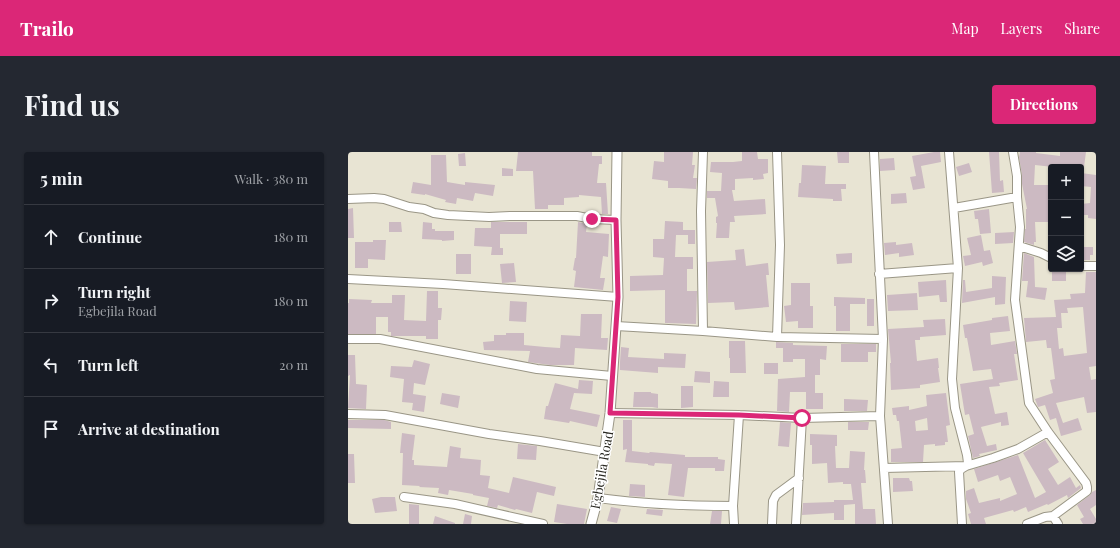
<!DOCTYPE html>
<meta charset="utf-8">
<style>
body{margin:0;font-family:"Playfair Display",serif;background:#242831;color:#f1f3f6}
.controls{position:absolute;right:12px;top:12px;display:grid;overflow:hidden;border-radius:4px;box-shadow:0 1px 3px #0004}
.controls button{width:36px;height:36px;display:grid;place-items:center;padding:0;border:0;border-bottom:1px solid #363941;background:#171b24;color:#f1f3f6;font:20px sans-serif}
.stop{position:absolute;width:12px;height:12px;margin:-9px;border:3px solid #db2777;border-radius:50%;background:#fff}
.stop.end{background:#db2777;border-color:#fff;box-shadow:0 1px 4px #0008}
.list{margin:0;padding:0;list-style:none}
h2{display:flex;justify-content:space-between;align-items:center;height:52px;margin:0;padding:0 16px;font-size:17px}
h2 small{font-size:13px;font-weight:400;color:#9ea1a6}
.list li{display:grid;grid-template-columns:26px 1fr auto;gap:12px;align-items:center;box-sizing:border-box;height:64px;padding:0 16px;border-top:1px solid #363941}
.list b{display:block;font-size:15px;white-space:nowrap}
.list p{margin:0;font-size:13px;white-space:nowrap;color:#9ea1a6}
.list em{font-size:13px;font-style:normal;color:#9ea1a6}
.icon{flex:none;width:22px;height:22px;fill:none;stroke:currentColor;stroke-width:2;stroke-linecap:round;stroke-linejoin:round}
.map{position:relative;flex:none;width:748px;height:372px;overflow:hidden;border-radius:4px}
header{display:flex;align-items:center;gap:24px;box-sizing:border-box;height:56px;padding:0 20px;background:#db2777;color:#fff}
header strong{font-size:19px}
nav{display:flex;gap:22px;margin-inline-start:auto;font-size:14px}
.intro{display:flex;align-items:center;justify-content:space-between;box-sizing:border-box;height:96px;padding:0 24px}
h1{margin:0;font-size:28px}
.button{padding:10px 18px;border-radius:4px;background:#db2777;color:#fff;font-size:14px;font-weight:700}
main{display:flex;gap:24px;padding:0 24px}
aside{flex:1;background:#171b24;border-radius:4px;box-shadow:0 1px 3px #0004}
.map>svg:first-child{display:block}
</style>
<header>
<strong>Trailo</strong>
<nav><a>Map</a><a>Layers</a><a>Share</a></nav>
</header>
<div class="intro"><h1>Find us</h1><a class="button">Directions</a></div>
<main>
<aside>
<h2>5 min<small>Walk · 380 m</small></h2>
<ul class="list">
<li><svg class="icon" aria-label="ahead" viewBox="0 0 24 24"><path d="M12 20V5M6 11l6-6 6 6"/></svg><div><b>Continue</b></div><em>180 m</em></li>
<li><svg class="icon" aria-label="right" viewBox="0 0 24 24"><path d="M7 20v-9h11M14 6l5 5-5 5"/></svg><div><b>Turn right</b><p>Egbejila Road</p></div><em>180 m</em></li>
<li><svg class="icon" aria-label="left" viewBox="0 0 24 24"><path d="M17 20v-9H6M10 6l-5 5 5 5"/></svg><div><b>Turn left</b></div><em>20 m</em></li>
<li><svg class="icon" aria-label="arrive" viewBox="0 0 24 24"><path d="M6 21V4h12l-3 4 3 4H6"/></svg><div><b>Arrive at destination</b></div></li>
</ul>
</aside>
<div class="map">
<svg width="748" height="372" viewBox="0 0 748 372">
<rect width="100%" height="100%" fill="#e8e4d3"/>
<!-- building -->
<path fill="#ccbac2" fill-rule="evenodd" d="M170,0h74v4h10v8h-3l-2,19h9l2,31h-6l-1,-17 -22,-2v2l-15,1v7h-16v4h-13l-2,-38h-17z
M316,0h29l-1,13h3l-2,13h4l-1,11 -17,-1h-11v-7l-16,-2 2,-18 10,1z
M394,0h15l1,7h10v14l-5,1 1,5 -11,1v-2l-18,1v11h-3l2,11 31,-2 1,15 -32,2 1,6h-5l-1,16h-13l1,-15h-1v-6l2,-1 -3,-18h-8v-7h14l1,-18 -12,-1 1,-10h22l9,-1z
M489,0h12v11h-11z
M586,0h6l1,10 -20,4 4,22 -12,2 -3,-13 6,-1 -4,-20z
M641,0h10l1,29 3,-1 1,12 -12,1z
M672,0h16v1l24,3v-4h26l-2,15h-31l-18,-2 -1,20h17v37h-16l1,20h-2v3l-10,-3 1,-13h1v-20h1l-5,-25v-9l-3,-18z
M117,1l1,13h-7l-1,-12z
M83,3h15l1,27 18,3v-3l30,3 -2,11 -18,-3 -2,8 -16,-3 -1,6 -11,-2 1,-2 -21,-6v1l-14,-2 2,-11 18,3z
M546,6l1,12 -15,1v-12z
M621,11l3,9 -13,4 -3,-9z
M454,13l24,1 -1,18h21v5h-5l1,12h-9v-2l-35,-2 1,-14h2z
M154,16l11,1v7h-11z
M733,21l15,2v44l-8,-1v-3h-7v-11l9,-1 1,-16 -10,-1z
M558,41l1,10 -16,1v-10z
M5,56l1,30h-6v-29z
M641,57l2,24 -11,1 -2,-15h-3l-1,-8z
M317,69l18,1v8h12v14h-7v-9h-12l-1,22h18v12h-6v22h10l-1,33 -31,-1v-33l-35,1v-15l33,-1 1,-17 -11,-1v-18h11z
M41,70h12l1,10h-13z
M75,70l9,1v6h3v2h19v9l-12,1v-1l-20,-1z
M143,70h36v12h-27v14h3v7h-12l1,-8 -18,-1 1,-18h16z
M230,70l9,2 -1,8 23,2 -1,23 -5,-1 -3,22h5l-2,12 -29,-3 2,-16 -3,-1 2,-12h1z
M666,80l-1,11 -18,1v-11z
M633,83l3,16 6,-1 3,13 -10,3 -1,-4 -17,4 -2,-10 8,-1 -4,-17z
M25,88h13l-1,20 -17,-1v9h-13v-26h18z
M548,90v3l16,-2 2,12 -15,2v-4l-14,2 -1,-12z
M733,95h12v8h-3v5h-9z
M396,97l2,17 22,-3 1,12h-3l3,32 -34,3 -1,-8 -26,1 -1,-41 29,-2 -1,-10z
M504,101v10l-15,1 -1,-10z
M676,101l10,4 1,30 12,1 -2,12 -19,-3 2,-16h-6z
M108,102h15v20h-15z
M166,111l2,19 -14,1 -2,-19z
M704,117h14v12h-14z
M738,120h10v94l-7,1 2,13 5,-1v33l-9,1 -3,-16 -28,6 7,20 15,-5 4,12 -21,6 -5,-18 -6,2 -5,-15 -7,2 -3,-8 18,-6 -3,-13 5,-1 -4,-31h-4l-1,-8 -20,2 -2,-24 32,-1 -2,-17 17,-1 -1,-5 15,-1zM735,155l4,46 -23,3 -1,-8 -4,1 -2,-21h5l-1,-15h7l-1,-5z
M644,124l14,1 -1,27 -10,1v-8l-33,6 1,-23h2l1,12 26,-4z
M598,128l1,22h-7l-1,-7 -20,2 -1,-15z
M443,131h19v23h3v22h-15v-7l-12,1 -2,-16 7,-1z
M79,139h11v17h4l-1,12h-3v19h-12v-3h-35v-4h-3v-15h-12v17h-28v-31h1v-4l23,1 -1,3h21v-8h13l-1,25 22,1z
M569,141l1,17 -30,1 -1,-16z
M486,145l31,1v6h-15v27h-14v-25h-2z
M519,147h7v27h-7z
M162,149l17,1 -1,20 -17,-1z
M233,162h21l-1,24h7l-1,12 -32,-2 -1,17h-24l-22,-3 2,-11 -46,-1 -1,-8 11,-1v-6h12v-2h18v12l21,2 15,1 1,-13 19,1z
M660,164l2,15 -20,2 1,12 24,-4 2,13h-3l4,26 -19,3 1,3 -11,1 6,27 12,-2 2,13 -8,1v-4l-20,5 6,19 9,-2 1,6 -18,4 1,2 -7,2 -5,-22 6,-2 -5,-20 -4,1 -5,-31 33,-5 -2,-10 -18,2 -6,-33h-2l-2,-13 29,-5v-2z
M597,167l1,16 -26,2v3h-5l2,21 21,-3 1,10h-1l2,14 -20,3v3l-29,2 -1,-27h1l-3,-34 36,-2 -1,-7z
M381,189h16l1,32h-16v-15h-1z
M428,190l17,1v2l34,1 -1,14 -6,-1v16h-5v18h8v16h-17v-17h-16l-1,20 -12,-1 1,-32 27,-2v-18h-12v3h-10v-14h-7z
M493,192h35v8h-8v10h-27z
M273,195l8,1 -1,9 36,2v-6l22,1 -1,14 -27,-1v6l-38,-3v-8z
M0,203h7l1,29 11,1 -1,24 -18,-1 2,-33 -2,1z
M66,208l16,4 -5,21 -11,-2 -1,11 13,2 -2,16 -12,-2 1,-7 -11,-1 2,-23 -14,-2 1,-11 21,1z
M416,211h14v11h-14z
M347,219l15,1v11l-16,-1z
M231,228l14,1 -1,13 -18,-1 -4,16 30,6 -3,12 -27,-6 -1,2 -25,-4 2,-13h2l7,-23 23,6z
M366,229l15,1v15h-16z
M333,234h12v21l-12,1z
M286,240h17v1l7,1v14l-6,-1h-19z
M94,241l18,3 -2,12 -18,-4z
M598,241l4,32 -4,1 2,16h-3v3l-10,1v-2l-11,1 -1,17h-32v-13l11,-1 -3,-27h-2l-1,-6h-3l-1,-7 17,-2v4l18,-4 -1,-11zM579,266l1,12 -12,1 -1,-10z
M496,247l24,1 -1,11h-23z
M0,268h36l7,2v7l-43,-1z
M275,268h9v31l17,2 1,-1 35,3v2h33v2l7,1 -1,11h-9v-3h-27l-4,29 -16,-2 4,-31 -17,-1 -1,3 -6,-1v-1l-23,-2 2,-13 -4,1z
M432,270l11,1 -2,24 -11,-1z
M500,270h21l-1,8h-20z
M54,281l13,2 -3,25h2v5l33,2 3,-21 11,2 -1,10 21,2 -1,15 10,1 -2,12 21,5 4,-16 43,10 -2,9 -17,-4 -5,21 -16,-4 -1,1 -17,-5 -1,3 -10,-2 2,-8 -16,-3v-1l-24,-4 -1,5 -10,-2 1,-5 -20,-1 1,-1 -18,-1 1,-32h-3z
M462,282l27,1v11h-2l1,22h13l1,-17 15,1 -1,18h1l1,13h-5l2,26h12l1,15h-21v-20l-11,1v15h-10v-7l-32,2 1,-12 31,-1v-2h19l-2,-16h-8v-2l-15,1 -1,-20 -15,1v-19h-2z
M697,288l14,22 -11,7 10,16 12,-8 6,11 4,-3 1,3 -13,10 -1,-3 -19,10 -1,-1 -19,8 -2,-5 -12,5 -1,-2 -29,8 2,6h-15l-3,-10 3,-1 -5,-14v-8l8,-3 5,15 21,-5v3l17,-7 -7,-17 -10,4 -2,-6 -20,7 -4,-13 44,-14 17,43 11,-6 -23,-39z
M170,292l19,2 -1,14 -19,-1z
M0,302h6l1,29h-7z
M545,326h16l1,3h2l1,10 -20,1z
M282,332l15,1v12l-16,-1z
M748,338v15l-6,4 6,10v5h-13l-3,-5 4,-2 -7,-12 13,-10 2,-3z
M33,345h14l2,14 -22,2 -3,-14z
M61,352l10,1v19h-10z
M209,352l30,5 -3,15h-17l-13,-2z
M263,355l10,2 -4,14 -10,-2z
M299,357l16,1 -1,6 -16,-2z
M364,359h10l-1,13h-11z
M117,362l7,2 -1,8h-8z
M87,364l20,7v1h-22z"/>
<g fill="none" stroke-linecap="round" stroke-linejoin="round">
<!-- minor casing -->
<g stroke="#9a9686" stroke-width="10">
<path id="minor" d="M355,0l-2,59 2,120
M526,0l9,187 -3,77 8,108
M601,0l9,116 -6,111 3,29 12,47 1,8 -2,3 -5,3 -2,3 3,52
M669,45l3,30 -5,73 14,103 19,29 38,51 1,4v4l-34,25
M0,47l26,-1 10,1 25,8 15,2 10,4 14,2 41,2 21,-1h67l15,3 24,1
M606,56l63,-11v-21l-4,-24
M671,94l22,7 10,5
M733,114h15
M531,122l79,-6
M0,127l95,5 175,13
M268,174l87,5 74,6 106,2
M429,185l3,-92 -3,-93
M0,187h32l157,30 75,7
M262,261l129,2 63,3 78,-2
M0,262l37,1 104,19 51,7 65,11
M536,316l82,-2 27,-8 25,-9 30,-17
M56,345l51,7 88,20
M250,346c45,6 90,8 135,8
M386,372l-1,-18 6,-91
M424,372l1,-23 3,-6 23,-17
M448,372l6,-106
M679,372l18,-7 8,-1 5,8"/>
</g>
<!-- tertiary casing -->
<g stroke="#9a9686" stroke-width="11">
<path id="tertiary" d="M243,372l7,-26 12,-85 8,-116 -2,-77 1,-68"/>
</g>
<!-- minor -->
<use href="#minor" stroke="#fff" stroke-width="8"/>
<!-- tertiary -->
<use href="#tertiary" stroke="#fff" stroke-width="9"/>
</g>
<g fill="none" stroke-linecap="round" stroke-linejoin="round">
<!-- route -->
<path stroke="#db2777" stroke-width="5" d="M244,67l24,1 2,77 -8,116 129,2 63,3"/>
</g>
<g text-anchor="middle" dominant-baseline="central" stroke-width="3" stroke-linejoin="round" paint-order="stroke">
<!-- street labels -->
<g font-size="13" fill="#2a2922" stroke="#fff">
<text transform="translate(253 318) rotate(-80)">Egbejila Road</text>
</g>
</g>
</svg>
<div class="controls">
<button>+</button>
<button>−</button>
<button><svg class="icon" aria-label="layers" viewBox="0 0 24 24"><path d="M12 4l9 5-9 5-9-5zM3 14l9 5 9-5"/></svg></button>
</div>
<div class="stop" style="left:454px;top:266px"></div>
<div class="stop end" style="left:244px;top:67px"></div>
</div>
</main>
